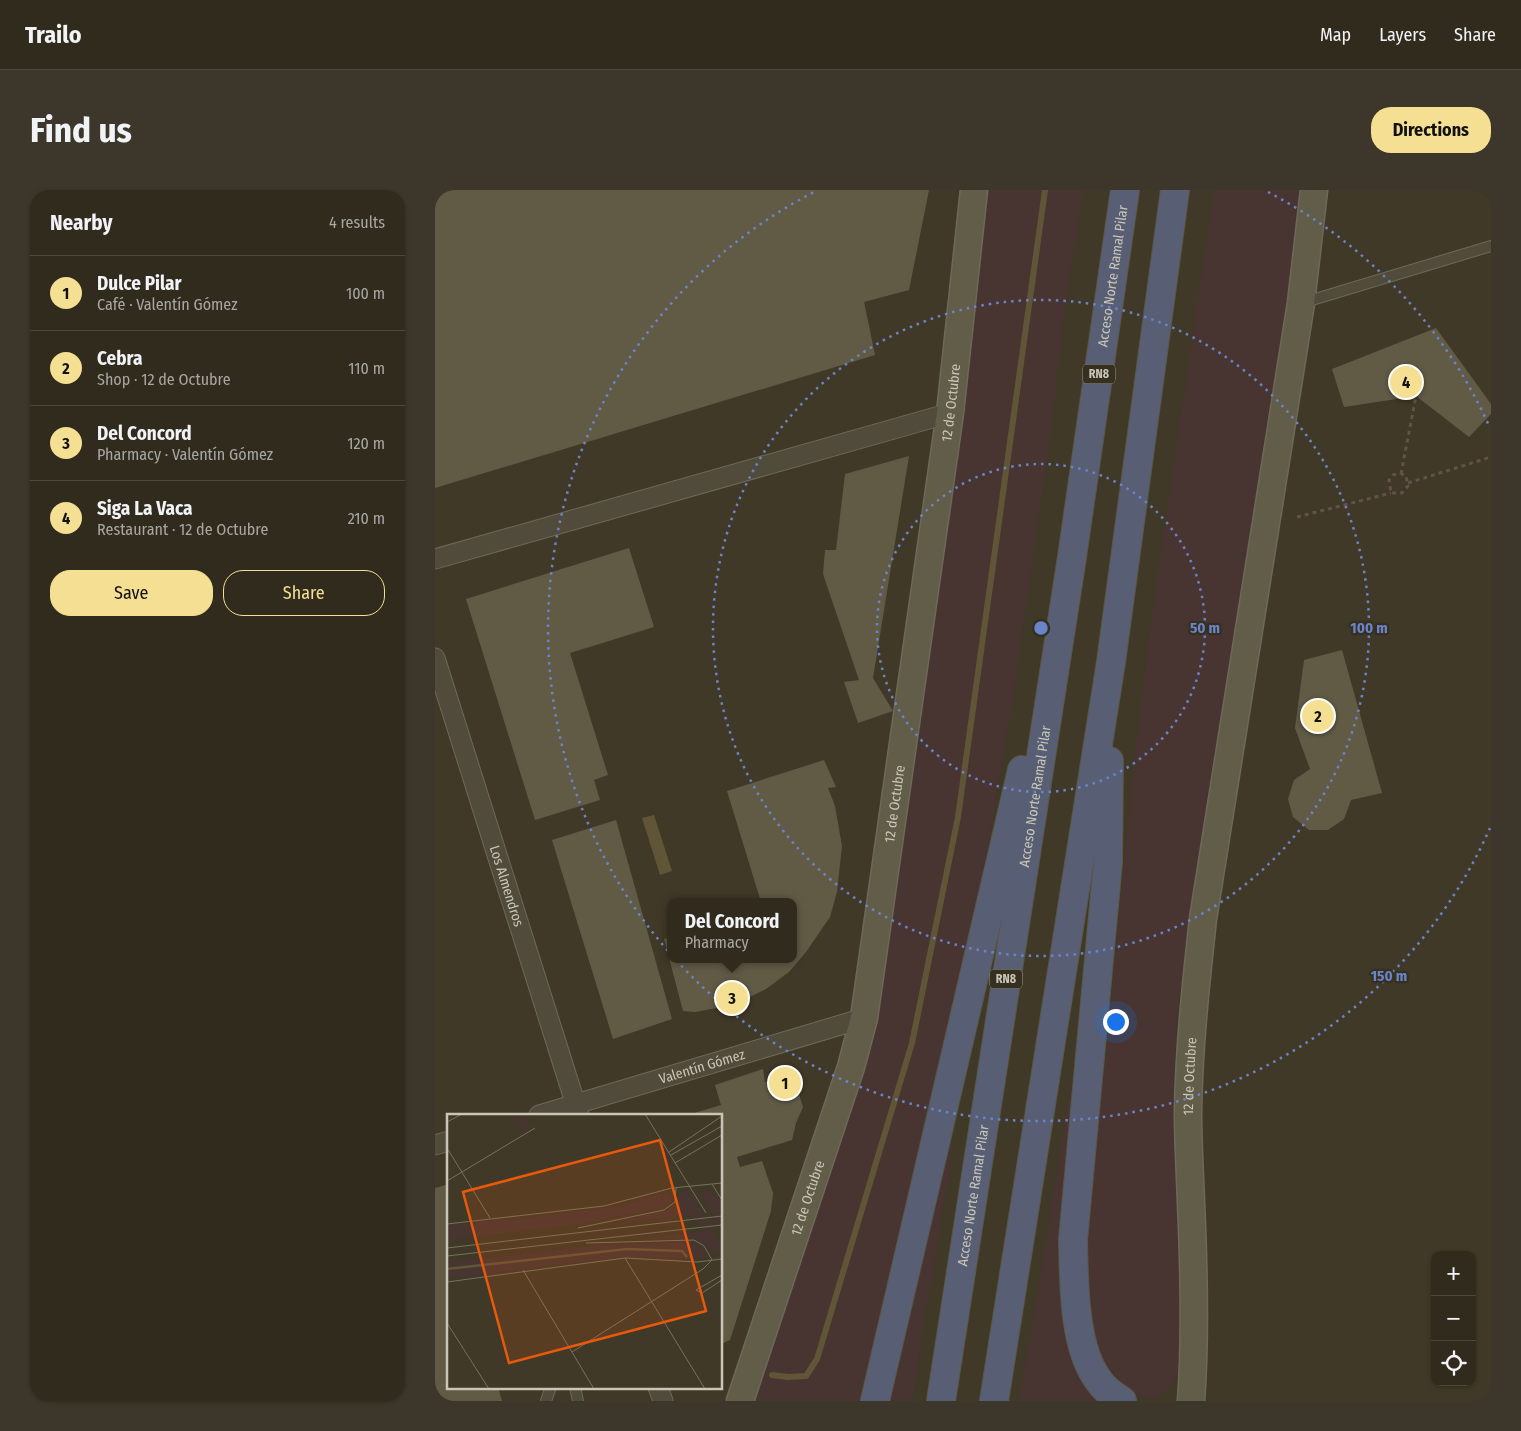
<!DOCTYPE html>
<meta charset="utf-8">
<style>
body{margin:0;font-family:"Fira Sans Condensed",sans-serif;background:#3c372a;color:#f1f3f6}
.controls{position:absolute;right:15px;bottom:15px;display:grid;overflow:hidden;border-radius:10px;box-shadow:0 1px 4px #0004}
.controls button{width:45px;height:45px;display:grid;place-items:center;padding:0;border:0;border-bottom:1px solid #4b473b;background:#302b1d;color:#f1f3f6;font:25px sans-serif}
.you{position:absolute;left:680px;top:831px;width:18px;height:18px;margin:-12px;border:4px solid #fff;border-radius:50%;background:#1a73e8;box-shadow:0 0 0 8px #1a73e833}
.badge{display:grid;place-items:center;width:32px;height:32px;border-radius:50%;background:#f4df92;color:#111;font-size:16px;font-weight:700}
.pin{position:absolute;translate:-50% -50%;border:2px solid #fff;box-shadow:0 1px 5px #0006}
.popup{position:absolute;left:232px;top:708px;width:130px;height:65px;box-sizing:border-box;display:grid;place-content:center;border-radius:10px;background:#302b1d;filter:drop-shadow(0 1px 4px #0005);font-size:16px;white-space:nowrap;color:#a8a7a4}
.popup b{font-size:19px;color:#f1f3f6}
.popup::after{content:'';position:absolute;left:50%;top:100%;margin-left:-10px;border:10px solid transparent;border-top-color:#302b1d}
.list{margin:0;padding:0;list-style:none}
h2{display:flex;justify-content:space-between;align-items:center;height:65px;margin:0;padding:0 20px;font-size:21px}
h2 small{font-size:16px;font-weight:400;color:#a8a7a4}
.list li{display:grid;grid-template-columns:32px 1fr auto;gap:15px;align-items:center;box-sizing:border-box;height:75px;padding:0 20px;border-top:1px solid #4b473b}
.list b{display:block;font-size:19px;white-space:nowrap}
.list p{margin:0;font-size:16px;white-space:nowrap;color:#a8a7a4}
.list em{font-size:16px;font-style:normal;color:#a8a7a4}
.actions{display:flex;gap:10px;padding:15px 20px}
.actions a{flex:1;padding:11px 0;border:1px solid #f4df92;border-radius:20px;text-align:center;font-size:18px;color:#f4df92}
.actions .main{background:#f4df92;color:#111}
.icon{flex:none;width:28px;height:28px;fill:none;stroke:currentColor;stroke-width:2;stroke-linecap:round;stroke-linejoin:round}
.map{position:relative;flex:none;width:1056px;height:1211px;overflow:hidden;border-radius:20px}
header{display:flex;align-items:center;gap:30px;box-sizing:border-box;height:70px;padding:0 25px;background:#302b1d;border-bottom:1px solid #4b473b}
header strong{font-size:24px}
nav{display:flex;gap:28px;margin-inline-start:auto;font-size:18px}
.intro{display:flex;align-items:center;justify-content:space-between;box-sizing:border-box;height:120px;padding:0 30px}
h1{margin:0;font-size:35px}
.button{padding:12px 22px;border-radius:20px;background:#f4df92;color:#111;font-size:18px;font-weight:700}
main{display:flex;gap:30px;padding:0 30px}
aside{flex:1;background:#302b1d;border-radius:20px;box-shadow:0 1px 4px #0004}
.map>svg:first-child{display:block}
</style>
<header>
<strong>Trailo</strong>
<nav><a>Map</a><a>Layers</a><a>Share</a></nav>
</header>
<div class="intro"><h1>Find us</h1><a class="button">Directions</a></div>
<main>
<aside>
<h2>Nearby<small>4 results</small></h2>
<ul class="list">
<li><span class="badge">1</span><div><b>Dulce Pilar</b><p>Café · Valentín Gómez</p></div><em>100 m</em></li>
<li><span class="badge">2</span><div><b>Cebra</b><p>Shop · 12 de Octubre</p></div><em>110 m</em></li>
<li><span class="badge">3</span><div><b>Del Concord</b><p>Pharmacy · Valentín Gómez</p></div><em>120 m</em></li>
<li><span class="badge">4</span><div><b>Siga La Vaca</b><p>Restaurant · 12 de Octubre</p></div><em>210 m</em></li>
</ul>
<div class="actions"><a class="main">Save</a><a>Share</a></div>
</aside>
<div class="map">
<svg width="1056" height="1211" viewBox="0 0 1056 1211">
<rect width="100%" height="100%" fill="#403927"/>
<!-- green -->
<path fill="#483531" d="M550,0h98l-20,130 -9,89 -41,289 -33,195 -120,508h-107l94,-292z
M779,0h90l-23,181 -103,633 -4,61 8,236v45l-3,25 -7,13 -9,9 -11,6 -24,-5 -28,-29 -6,-17 -11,-96 26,-228 24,-256 23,-182z
M654,798l-26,257 45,156h-89c26,-137 42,-276 70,-413z
M517,944v20l-31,185 -8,62h-31l61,-246z"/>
<!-- water -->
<path fill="#605536" d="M219,625l18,56 -12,4 -18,-57z"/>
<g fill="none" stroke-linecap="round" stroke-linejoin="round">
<!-- stream -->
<path stroke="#605536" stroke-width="6" d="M337,1185l16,2 18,-1 11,-17 95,-316 46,-226 87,-627"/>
</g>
<!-- building -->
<path fill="#615b46" d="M0,0h494l-20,100 -45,12 11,53 -440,133z
M1001,138l55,76v10l-22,23 -53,-41 -72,11 -12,-38z
M474,266l-36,222 20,33 -35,12 -14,-41 15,-2 -36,-106 2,-24h11l9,-76z
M194,358l25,79 -84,26 38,122 -14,5 6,20 -65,20 -69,-221z
M907,460l40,143 -31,7 -7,19 -16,11h-19l-16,-13 -5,-18 6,-19 16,-11 -15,-41 9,-68z
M389,570l12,27 -8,1 7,18 7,40 -5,46 -7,25 -24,35 -17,20 -23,17 -18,9 -21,8 -32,6 -12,-1 -19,-72 7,-2v22h122v-57h-32l-34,-111z
M181,630l56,199 -59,20 -61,-199z
M328,879l2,13 26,-7 7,16 5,16 -7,16 -4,17 -55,17 3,10 22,-6 11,32 -2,18 -41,129 -9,4v-229l-30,-1 30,-9 -6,-20z
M14,994v203h49l4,14h-67v-213z"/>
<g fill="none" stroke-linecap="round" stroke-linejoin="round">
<!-- lane casing -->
<g stroke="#6d6959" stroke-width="12">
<path id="lane" d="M867,113l189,-57
M140,1197l3,14
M111,1211l5,-14"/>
</g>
<!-- street casing -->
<g stroke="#6d6959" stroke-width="21">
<g id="street">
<path d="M0,369l515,-146"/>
<path id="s1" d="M0,468l144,457"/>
<path id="s2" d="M104,925l325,-97"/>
<path d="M0,955l14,-4"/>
<path d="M223,1197l5,14"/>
</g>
</g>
<!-- secondary casing -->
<g stroke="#6d6959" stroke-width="29">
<g id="secondary">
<path id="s3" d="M305,1211l111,-334 13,-49 86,-605 24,-223"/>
<path id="s4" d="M756,1211c5,-65 3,-132 0,-198 -1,-30 -3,-61 -3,-91 1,-65 8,-129 15,-193l98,-616 13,-113"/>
</g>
</g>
<!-- highway casing -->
<g stroke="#5a5646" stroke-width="30">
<g id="highway">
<path d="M674,571l-1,101 -35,378c1,40 0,108 26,141 6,9 14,14 23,20"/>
<path d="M440,1211l147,-631"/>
<path id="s5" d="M506,1211l131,-844 53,-367"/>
<path d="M559,1211l117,-739 64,-472"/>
</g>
</g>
<!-- path -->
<path stroke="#62524b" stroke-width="3" stroke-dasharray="4 4" stroke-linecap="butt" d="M965,283l6,3 2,10 -6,7h-11l-2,-13 4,-5z
M966,284l15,-78
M973,293l83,-26
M862,327l94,-24"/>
<!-- lane -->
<use href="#lane" stroke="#504b3b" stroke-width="10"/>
<!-- street -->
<use href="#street" stroke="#504b3b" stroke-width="19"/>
<!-- secondary -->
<use href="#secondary" stroke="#625d49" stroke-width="26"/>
<!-- highway -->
<use href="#highway" stroke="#585f75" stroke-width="28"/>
</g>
<!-- distance rings -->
<g fill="none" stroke="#6b84c9" stroke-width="2.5" stroke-dasharray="2.5 5">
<circle cx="606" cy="438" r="164"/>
<circle cx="606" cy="438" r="328"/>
<path d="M1055 638A492 492 0 1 1 379 2M833 2A492 492 0 0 1 1055 238"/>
</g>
<g text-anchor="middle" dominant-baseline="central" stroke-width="4.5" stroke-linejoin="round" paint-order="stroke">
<!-- shield labels -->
<g fill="#353020" stroke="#9d998a" stroke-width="1">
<rect x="648" y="174.5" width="32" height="19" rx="4"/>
<rect x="555" y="779.5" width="32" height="19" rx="4"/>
</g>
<g font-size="12" font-weight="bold" fill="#cac6b7">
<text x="664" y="184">RN8</text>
<text x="571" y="789">RN8</text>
</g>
<!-- street labels -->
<g font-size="14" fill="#cac6b7" stroke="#353020">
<text stroke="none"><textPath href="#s5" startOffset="1138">Acceso Norte Ramal Pilar</textPath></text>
<text stroke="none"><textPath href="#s3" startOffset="1024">12 de Octubre</textPath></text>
<text stroke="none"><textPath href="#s5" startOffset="612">Acceso Norte Ramal Pilar</textPath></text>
<text stroke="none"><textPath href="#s3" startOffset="619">12 de Octubre</textPath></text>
<text stroke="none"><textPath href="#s1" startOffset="239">Los Almendros</textPath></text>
<text stroke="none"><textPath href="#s2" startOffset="170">Valentín Gómez</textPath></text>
<text stroke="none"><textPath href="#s4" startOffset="325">12 de Octubre</textPath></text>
<text stroke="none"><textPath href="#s5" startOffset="208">Acceso Norte Ramal Pilar</textPath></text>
<text stroke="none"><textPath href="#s3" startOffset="214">12 de Octubre</textPath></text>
</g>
</g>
<!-- overview -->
<g transform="translate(12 924)">
<rect width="275" height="275" fill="#403927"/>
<path d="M71,0l4,7 4,-3 6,10 -9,5 -10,-17zM259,75l16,12v11l-3,1 3,17 -20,-33zM240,77l35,55 -3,9 -24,-16h-55l67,-8 -10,-16 -87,8 55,-12 10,-7 5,-12zM221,78l6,7 -10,9 -91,17 -126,15v-14l162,-18zM245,128l9,4 5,8 -2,4 -86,-1 -171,22v-16l15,-2 138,-16z" fill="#483531"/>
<path fill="none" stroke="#605536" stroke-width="2.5" d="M0,155l180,-20 55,2 5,6"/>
<path fill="none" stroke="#777161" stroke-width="1" d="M198,0l61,99M0,8l15,-8M0,34l43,70M222,38l53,-36M224,41l51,-29M228,49l47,-28M0,67l88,-53M265,70l10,16M0,110l157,-18 68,-18 50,-5M131,114l86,-18 11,-8 1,-14M139,129l108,-3 10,6 8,14M0,134l275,-32M0,142l275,-31M178,144l80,131M76,156l71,119M275,161l-26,15 6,3 20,-13M0,168l178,-24 72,4 25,-3M0,209l42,66M125,238l131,-83 9,-9"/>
<path fill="#e8590c" fill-opacity="0.15" stroke="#e8590c" stroke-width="2.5" d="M213,26l46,171 -197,52 -46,-171z"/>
<rect width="275" height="275" fill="none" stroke="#cac6b7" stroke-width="2.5"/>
</g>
<circle cx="606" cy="438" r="8" fill="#6b84c9" stroke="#353020" stroke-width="2.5"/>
<g font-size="15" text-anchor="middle" font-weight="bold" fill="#6b84c9" stroke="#353020" stroke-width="4.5" stroke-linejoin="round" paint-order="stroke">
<text x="770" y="443">50 m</text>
<text x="934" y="443">100 m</text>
<text x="954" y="791">150 m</text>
</g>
</svg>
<div class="controls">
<button>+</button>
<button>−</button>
<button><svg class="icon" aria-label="locate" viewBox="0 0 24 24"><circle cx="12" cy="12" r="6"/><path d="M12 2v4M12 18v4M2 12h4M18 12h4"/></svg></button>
</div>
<div class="you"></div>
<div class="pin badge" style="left:350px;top:893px">1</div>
<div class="pin badge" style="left:883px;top:526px">2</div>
<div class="pin badge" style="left:297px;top:808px">3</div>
<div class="popup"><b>Del Concord</b>Pharmacy</div>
<div class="pin badge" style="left:971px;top:192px">4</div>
</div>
</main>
